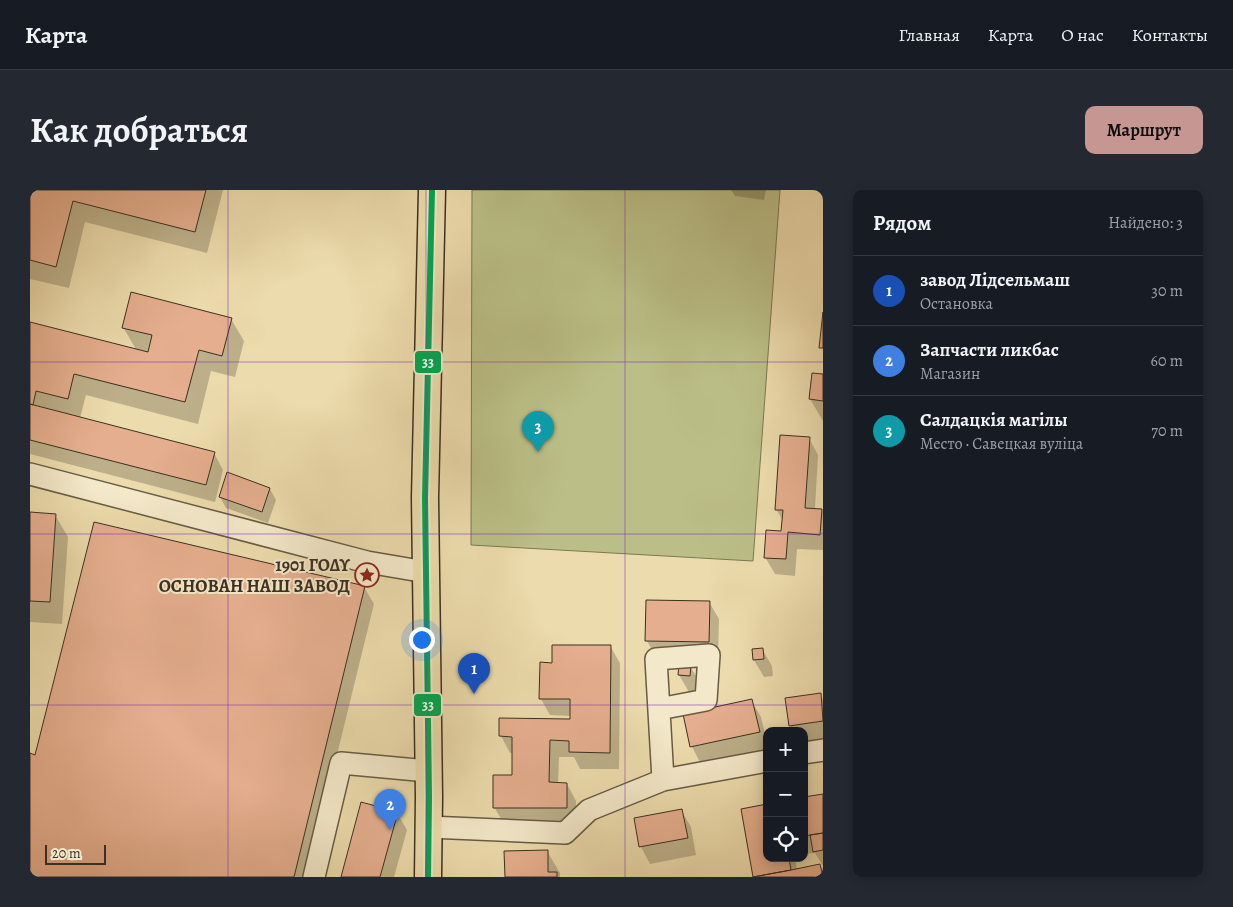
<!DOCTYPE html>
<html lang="ru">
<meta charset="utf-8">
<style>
body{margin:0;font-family:Alegreya,serif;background:#242831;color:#f1f3f6}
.controls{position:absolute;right:15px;bottom:15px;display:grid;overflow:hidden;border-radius:10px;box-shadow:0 2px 12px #0003}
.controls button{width:45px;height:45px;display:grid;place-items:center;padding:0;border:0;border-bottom:1px solid #363941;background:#171b24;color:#f1f3f6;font:25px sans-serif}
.scale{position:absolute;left:15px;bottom:12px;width:61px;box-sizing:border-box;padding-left:5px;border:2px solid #3b3022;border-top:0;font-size:14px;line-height:18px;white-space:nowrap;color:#3b3022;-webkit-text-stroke:4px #f3e8c9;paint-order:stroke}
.you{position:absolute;left:391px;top:449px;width:18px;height:18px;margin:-12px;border:4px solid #fff;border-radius:50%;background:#1a73e8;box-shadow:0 0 0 8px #1a73e833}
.badge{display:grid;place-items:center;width:32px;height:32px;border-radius:50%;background:#c59692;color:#fff;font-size:16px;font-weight:700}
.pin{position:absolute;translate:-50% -41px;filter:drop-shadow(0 1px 2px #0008)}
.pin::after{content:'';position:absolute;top:26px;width:18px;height:15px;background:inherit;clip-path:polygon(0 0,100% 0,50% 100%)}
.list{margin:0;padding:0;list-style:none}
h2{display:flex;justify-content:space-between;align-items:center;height:65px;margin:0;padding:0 20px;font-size:21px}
h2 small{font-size:16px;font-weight:400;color:#9ea1a6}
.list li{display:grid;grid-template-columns:32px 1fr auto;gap:15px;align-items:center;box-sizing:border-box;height:70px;padding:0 20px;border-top:1px solid #363941}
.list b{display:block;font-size:19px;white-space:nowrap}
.list p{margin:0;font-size:16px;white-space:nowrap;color:#9ea1a6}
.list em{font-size:16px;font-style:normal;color:#9ea1a6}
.icon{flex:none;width:28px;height:28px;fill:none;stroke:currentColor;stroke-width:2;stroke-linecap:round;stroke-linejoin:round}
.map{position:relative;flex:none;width:793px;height:687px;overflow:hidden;border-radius:10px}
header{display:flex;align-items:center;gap:30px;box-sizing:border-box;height:70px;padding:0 25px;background:#171b24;border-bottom:1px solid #363941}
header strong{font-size:24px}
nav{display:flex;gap:28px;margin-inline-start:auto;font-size:18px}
.intro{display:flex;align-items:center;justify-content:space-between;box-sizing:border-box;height:120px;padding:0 30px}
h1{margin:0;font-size:35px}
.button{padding:12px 22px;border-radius:10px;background:#c59692;color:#111;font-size:18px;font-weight:700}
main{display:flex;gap:30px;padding:0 30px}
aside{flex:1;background:#171b24;border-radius:10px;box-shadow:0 2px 12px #0003}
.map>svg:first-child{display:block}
</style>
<header>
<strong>Карта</strong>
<nav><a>Главная</a><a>Карта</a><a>О нас</a><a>Контакты</a></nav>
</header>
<div class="intro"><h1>Как добраться</h1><a class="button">Маршрут</a></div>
<main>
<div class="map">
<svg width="793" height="687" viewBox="0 0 793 687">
<rect width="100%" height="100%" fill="#ecdbac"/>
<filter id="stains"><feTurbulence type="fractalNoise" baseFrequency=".004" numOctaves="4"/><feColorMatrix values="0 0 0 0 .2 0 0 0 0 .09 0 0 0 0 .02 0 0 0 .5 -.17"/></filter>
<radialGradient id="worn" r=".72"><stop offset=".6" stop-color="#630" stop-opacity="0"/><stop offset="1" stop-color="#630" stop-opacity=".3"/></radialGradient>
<!-- green -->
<path fill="#bbbf87" stroke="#7b7854" d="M442,0h308l-27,371 -282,-16z"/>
<!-- shadow -->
<path fill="#0003" d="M4,0h189l-16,63 -122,-31 -16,66 -39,-9v-75z
M701,0h35l-2,10 -29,-4z
M201,129l13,22 -9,36 -24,-6 -13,53 -112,-29 -6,23 134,35 9,17 -8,32 -185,-48v-131l107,28 -14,-24z
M793,185v46l-13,-22z
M779,248l9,17 -3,54 7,1 1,2v38l-26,-1 -2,27 -20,-2 -10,-17 18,-25v-11l-7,-12z
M240,299l6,11 -8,23 -42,-15 -6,-11z
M0,323l25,2 13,22 -6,87 -32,-2z
M334,397l10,17 -67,273h-277v-122l6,1z
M679,412l10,17 -1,39 -62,-1 -9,-16z
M580,456l10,17 -1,106h-39l-6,-12h-15l-1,27h9l9,17v24l-72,-1 -10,-17 19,-30v-24h-3l-9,-17 70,-16v-4l-21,-1 -9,-16 12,-35z
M732,459l10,17 1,10 -9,1 -10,-17 -1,-10z
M660,476l10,17 -1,10 -10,-1 -10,-17z
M790,505l3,5v39l-19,2v-10h-11l-3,-6z
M721,510l10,17 6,25v7l-66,15 -9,-17 -8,-32z
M793,605v71l-8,-13 -11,1v-56z
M651,620l10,17 5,28 -46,9 -9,-17 -6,-28z
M367,623l10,17 -13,47h-52z
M517,661l13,22v4h-54z
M737,668h28l2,12 23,-4 3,6v5h-68z"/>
<!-- building -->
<path fill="#e5ae8e" stroke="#3b3022" d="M2,0h174l-11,42 -122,-31 -17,66 -26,-7v-61z
M101,102l101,26 -10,38 -23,-6 -14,52 -111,-28 -6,25 -32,-8 -3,14 -3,-1v-82l118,30 4,-17 -30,-7z
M793,122v36h-4z
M782,183l11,1v27l-14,-2z
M0,214l185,48 -9,33 -176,-45z
M750,245l30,2 -5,71 17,1 -2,26 -32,-3 -2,27 -22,-1 2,-28 15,1 2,-21h-8z
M197,282l43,16 -8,24 -43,-15z
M0,322l26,2 -6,88 -20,-1z
M64,332l271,64 -71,291h-264v-124l5,2z
M616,410l64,1 -1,41 -64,-1z
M522,455h59l-1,108 -41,-1v-11l-19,-1 -1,42 18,1v25h-74v-33h19v-38l-13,-1v-18l71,1v-20h-31l1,-37 12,1z
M733,458l1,11 -11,1 -1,-11z
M649,474l12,1 -1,11 -12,-1z
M791,503l2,28 -34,5 -4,-28z
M722,509l8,33 -70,15 -7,-33z
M793,604v39l-19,3v-39z
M331,612l37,10 -18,65h-39z
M737,614v54h22l2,12 -38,7 -12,-68z
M652,619l6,29 -49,9 -5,-29z
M793,643v17l-10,2 -3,-17z
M518,660v22h9v5h-52l-1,-26z
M790,674l3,13h-70l38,-7z"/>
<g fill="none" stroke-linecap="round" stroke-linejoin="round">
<!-- minor casing -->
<g stroke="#675b44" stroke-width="24">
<path id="minor" d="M0,284l337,88 59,10
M629,519l47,-9 3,-45 -53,4 7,121
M774,563l19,-3
M399,637l136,6 24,-23 74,-30 104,-19
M284,687l27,-114 87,8"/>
</g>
<!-- major casing -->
<g stroke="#3b3022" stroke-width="29">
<path id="major" d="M398,687l1,-80 -4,-299 7,-308"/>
</g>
<!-- minor -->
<use href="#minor" stroke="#f3e8c9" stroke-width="21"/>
<!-- major -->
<use href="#major" stroke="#ecdbac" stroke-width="26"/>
<!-- bus-1 casing -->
<g stroke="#f3e8c9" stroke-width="10">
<path id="bus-1" d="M398,687l1,-80 -4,-299 7,-308"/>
</g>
<!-- bus-1 -->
<use href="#bus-1" stroke="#00a651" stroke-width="6"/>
</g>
<!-- grid -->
<path fill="none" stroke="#7b2cbf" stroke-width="1" stroke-opacity="0.55" d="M198,0v687M396,0v687M595,0v687M0,172h793M0,344h793M0,515h793"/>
<!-- icons -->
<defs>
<g id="sight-ring" transform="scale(1.25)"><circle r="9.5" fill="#f3e8c9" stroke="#8f2418" stroke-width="1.5"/><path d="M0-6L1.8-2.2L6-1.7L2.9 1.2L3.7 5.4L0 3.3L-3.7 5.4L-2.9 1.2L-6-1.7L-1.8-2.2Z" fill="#8f2418"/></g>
</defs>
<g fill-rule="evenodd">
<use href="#sight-ring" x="337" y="385"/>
</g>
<g text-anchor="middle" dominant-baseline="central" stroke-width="4" stroke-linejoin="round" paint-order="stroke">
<!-- poi labels -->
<g font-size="18" font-weight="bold" fill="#3b3022" stroke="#f3e8c9" text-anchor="end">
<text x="320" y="375">1901 ΓΟΔΥ<tspan x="320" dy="21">ОСНОВАН НАШ ЗАВОД</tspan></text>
</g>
</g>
<g stroke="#f3e8c9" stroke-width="2">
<rect x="384" y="160" width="28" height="24" rx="5" fill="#00a651"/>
<rect x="383" y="503" width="29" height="24" rx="5" fill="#00a651"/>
</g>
<g font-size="14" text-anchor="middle" font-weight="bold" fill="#fff">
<text x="398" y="177">33</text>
<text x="398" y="520">33</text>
</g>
<rect width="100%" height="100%" filter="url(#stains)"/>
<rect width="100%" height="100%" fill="url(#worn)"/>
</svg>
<div class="controls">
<button>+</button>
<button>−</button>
<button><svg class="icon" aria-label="locate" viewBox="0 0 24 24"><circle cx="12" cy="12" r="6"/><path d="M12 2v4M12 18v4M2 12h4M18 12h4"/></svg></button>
</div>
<div class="scale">20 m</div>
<div class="you"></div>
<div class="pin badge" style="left:444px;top:504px;background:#1a4fb4">1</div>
<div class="pin badge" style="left:360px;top:640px;background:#3f7fe0">2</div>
<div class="pin badge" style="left:508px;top:262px;background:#0f9aa8">3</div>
</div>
<aside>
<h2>Рядом<small>Найдено: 3</small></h2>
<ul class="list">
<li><span class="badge" style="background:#1a4fb4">1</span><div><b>завод Лідсельмаш</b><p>Остановка</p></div><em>30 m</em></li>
<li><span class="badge" style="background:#3f7fe0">2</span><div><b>Запчасти ликбас</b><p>Магазин</p></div><em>60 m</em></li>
<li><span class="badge" style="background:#0f9aa8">3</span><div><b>Салдацкія магілы</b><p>Место · Савецкая вуліца</p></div><em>70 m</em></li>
</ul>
</aside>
</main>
